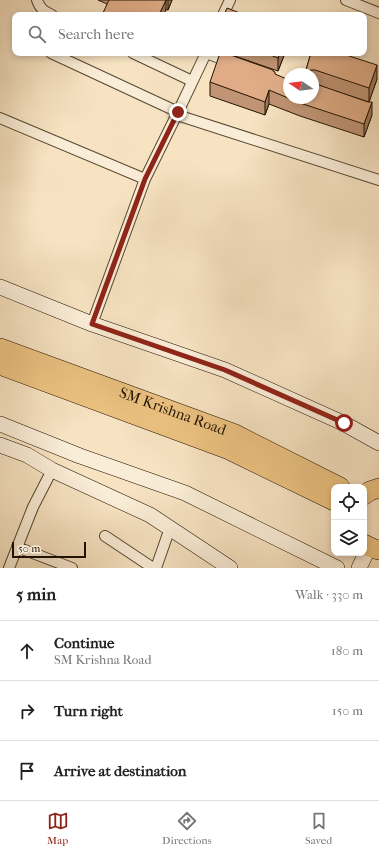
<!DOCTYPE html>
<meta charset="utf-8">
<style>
body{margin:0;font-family:"IM FELL French Canon",serif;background:#f6f6f6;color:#222}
.controls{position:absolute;right:12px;bottom:12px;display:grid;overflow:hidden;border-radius:8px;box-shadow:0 2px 6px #0003}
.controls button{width:36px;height:36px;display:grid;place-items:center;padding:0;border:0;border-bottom:1px solid #e0e0e0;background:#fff;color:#222;font:20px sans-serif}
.compass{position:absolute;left:283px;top:68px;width:36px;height:36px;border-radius:50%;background:#fff;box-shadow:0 2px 6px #0003;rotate:283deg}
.scale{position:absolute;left:12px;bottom:10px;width:74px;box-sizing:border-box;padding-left:4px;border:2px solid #221300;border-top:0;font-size:11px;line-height:14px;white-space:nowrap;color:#221300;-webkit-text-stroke:3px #faedd7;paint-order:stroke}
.stop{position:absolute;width:12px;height:12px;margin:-9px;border:3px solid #8f2418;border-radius:50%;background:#fff}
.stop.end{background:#8f2418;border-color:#fff;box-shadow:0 1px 4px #0008}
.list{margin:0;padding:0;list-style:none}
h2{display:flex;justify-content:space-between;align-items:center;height:52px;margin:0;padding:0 16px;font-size:17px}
h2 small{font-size:13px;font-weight:400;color:#767676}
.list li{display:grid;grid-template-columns:26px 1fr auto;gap:12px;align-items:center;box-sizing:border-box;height:60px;padding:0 16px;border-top:1px solid #e0e0e0}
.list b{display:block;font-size:15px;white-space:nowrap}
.list p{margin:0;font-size:13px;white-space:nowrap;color:#767676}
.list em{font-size:13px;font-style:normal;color:#767676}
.icon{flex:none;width:22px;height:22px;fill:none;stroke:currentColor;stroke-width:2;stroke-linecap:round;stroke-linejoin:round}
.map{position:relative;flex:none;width:379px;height:568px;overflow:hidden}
.search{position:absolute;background:#fff;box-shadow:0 2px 6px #0003;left:12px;right:12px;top:12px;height:44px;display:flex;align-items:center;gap:10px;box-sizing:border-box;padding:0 14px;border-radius:8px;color:#767676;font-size:15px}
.sheet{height:232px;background:#fff}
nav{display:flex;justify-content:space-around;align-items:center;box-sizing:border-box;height:56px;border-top:1px solid #e0e0e0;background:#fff;font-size:11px;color:#767676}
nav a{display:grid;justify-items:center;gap:2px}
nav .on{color:#8f2418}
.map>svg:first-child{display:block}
</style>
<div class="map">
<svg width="379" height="568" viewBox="0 0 379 568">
<rect width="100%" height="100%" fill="#f7e3c2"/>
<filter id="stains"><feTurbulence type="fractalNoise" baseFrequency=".005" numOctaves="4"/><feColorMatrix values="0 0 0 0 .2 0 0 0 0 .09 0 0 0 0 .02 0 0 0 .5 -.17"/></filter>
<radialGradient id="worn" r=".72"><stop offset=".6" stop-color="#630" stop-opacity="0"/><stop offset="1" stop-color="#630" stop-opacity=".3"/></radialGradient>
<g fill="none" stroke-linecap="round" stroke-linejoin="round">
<!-- street casing -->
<g stroke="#574730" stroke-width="12">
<path id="street" d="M37,0c3,9 7,11 15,15
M346,0l33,13
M223,15l7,-15
M51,53l127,59
M133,53l59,28
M206,53l24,9
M177,115l202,65
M0,118l145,61
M92,324l53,-145 33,-67 28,-59
M105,536l48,32
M17,547l55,21
M9,568l24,-61 19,-37
M156,568l14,-40"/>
</g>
<!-- secondary casing -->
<g stroke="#221300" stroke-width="16">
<path id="secondary" d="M0,287l92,37 133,46 118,53 36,20
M0,424l80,32 105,37 152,75
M0,445l27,10 25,15 98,45 80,53
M359,568l10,-21"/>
</g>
<!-- highway casing -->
<g stroke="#221300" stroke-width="20">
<g id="highway">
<path id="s1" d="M0,348l235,86 105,53"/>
<path d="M0,365l227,84 107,52"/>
<path d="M364,495l6,-4 9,-3"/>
<path d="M364,544l10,5 5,1"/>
</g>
</g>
<!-- street -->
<use href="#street" stroke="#faedd7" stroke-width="10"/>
<!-- secondary -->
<use href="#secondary" stroke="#faedd7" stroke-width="15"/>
<!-- highway -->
<use href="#highway" stroke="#ecc281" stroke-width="19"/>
</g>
<!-- wall -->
<path fill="#c09474" stroke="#221300" d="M98,0h74l-4,10 -61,-6z
M226,53h59l-7,18z
M311,53l66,26 -8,23 -55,-18 58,31 -8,22 -64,-21 -31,-12 -4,11 -55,-19v-14l63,-11 2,4 38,23v-24h-7v-4z"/>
<!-- shaded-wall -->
<path fill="#9c785e" stroke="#221300" d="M166,0v9l-2,6h-5z
M168,0h4l-4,10z
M280,53h5l-7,18v-13z
M377,65v14l-8,23v-14z
M311,70v4h-2v-3z
M269,90v14l-4,11v-13z
M372,102v13l-8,22v-13z"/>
<!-- building -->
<path fill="#dfac87" stroke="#221300" d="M109,0h57l-7,15h-57z
M227,8l18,7h-21z
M220,53h5l48,17v1l2,1v2l14,6v18h24v-15l55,19h4l-8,22 -64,-21 -31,-13 -4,12 -55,-20z
M265,53h15l-2,5z
M311,53h29l37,12 -8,23 -54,-18h-4l-2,1 -3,-1z"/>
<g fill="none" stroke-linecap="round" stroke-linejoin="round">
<!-- route -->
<path stroke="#8f2418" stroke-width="5" d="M178,112l-33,67 -53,145 133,46 119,53"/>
</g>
<g text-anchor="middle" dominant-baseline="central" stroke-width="4" stroke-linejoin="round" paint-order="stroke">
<!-- street labels -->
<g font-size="15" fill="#221300" stroke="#faedd7">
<text stroke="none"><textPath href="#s1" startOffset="184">SM Krishna Road</textPath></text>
</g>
</g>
<rect width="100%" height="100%" filter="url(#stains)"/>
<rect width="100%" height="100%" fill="url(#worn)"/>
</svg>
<div class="controls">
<button><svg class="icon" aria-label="locate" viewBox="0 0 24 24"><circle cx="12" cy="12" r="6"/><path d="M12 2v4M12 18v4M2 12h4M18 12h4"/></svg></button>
<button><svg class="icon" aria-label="layers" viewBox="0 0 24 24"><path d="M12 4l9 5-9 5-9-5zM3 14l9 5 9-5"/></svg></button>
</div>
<svg class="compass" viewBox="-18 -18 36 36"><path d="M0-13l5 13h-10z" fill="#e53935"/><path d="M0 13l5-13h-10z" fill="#767676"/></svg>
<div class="scale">50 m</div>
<div class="stop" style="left:344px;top:423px"></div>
<div class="stop end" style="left:178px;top:112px"></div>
<div class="search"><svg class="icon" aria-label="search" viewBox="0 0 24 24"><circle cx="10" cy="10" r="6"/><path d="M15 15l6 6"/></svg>Search here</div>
</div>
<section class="sheet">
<h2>5 min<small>Walk · 330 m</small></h2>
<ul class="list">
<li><svg class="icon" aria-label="ahead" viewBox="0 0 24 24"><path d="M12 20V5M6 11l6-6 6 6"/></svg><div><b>Continue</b><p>SM Krishna Road</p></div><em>180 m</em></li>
<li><svg class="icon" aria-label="right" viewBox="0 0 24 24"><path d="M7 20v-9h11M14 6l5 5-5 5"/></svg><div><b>Turn right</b></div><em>150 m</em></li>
<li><svg class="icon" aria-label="arrive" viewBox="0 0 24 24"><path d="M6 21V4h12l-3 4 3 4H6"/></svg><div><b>Arrive at destination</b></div></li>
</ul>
</section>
<nav>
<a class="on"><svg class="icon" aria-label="map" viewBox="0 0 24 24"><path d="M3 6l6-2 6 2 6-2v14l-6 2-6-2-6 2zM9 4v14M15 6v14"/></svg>Map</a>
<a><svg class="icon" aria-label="directions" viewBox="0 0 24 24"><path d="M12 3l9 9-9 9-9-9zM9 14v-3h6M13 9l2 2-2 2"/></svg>Directions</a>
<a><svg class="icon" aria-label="saved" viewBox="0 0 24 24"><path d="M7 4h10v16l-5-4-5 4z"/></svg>Saved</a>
</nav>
